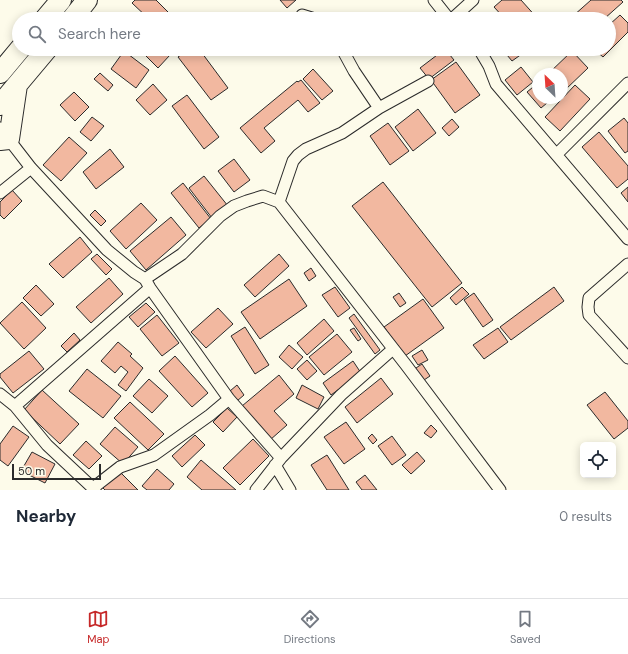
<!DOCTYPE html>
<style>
body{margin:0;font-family:"DM Sans",sans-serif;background:#f2f2f3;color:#1f2937}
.controls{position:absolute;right:12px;bottom:12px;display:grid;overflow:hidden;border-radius:6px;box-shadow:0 2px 10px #0003}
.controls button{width:36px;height:36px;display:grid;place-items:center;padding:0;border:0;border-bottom:1px solid #e0e1e3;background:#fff;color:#1f2937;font:20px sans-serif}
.compass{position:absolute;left:532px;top:68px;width:36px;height:36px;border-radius:50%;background:#fff;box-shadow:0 2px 10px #0003;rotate:335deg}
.scale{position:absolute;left:12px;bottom:10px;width:89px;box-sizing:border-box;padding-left:4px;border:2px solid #2b2b2b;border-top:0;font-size:11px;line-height:14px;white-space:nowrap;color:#2b2b2b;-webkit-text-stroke:3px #fdfbea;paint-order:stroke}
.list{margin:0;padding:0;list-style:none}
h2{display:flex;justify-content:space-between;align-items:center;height:52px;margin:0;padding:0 16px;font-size:17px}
h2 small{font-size:13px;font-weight:400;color:#747a83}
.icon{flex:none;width:22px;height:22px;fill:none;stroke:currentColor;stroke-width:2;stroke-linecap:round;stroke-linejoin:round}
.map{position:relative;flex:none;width:628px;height:490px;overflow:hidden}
.search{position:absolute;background:#fff;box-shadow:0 2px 10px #0003;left:12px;right:12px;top:12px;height:44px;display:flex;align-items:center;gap:10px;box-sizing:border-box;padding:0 14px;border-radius:22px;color:#747a83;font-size:15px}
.sheet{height:108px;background:#fff}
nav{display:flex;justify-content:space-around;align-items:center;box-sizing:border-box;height:56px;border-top:1px solid #e0e1e3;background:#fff;font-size:11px;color:#747a83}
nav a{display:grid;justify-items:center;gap:2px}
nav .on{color:#c62828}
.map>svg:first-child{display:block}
</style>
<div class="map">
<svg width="628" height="490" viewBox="0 0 628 490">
<rect width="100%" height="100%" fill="#fdfbea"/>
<!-- building -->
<path fill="#f2b8a0" stroke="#2b2b2b" d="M135,0h21l13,13 -6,6h-14l-17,-16z
M280,0h16l-9,8z
M502,0h19l17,19h-33l-11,-12z
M591,0h30l2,2 -19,17h-29l-2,-3z
M620,15l8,8v9l-25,25 -9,-8h15v-24z
M139,49h25l6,6 -12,13z
M189,49h10l29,39 -17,12 -33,-43z
M445,49l9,11 -25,19 -9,-11z
M502,49h22l2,2 -14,10z
M124,51l25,19 -13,18 -25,-19z
M572,51l16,17 -23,22 -3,-2v-14h-14z
M456,62l24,33 -25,18 -24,-33z
M521,67l12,15 -16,13 -12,-15z
M313,69l20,22 -11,9 -19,-21z
M100,73l13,12 -5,6 -14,-12z
M301,80l19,23 -12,9 -10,-12 -34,28 11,13 -14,12 -21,-25 57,-47 1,1z
M538,83v15h15l-12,10 -14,-16z
M153,84l14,16 -17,15 -14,-15z
M575,85l15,14 -30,32 -15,-14z
M74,92l15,15 -14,14 -15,-16z
M187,95l32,42 -15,12 -32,-43z
M418,109l18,24 -23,18 -18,-24z
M92,117l12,9 -13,15 -11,-9z
M624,118l4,5v28l-3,2 -17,-22z
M452,119l7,8 -10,9 -7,-8z
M388,123l21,28 -19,14 -20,-29z
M599,132l29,34v13l-11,9 -35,-41z
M69,137l18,16 -26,28 -18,-16z
M110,149l14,18 -28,22 -13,-17z
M234,159l16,21 -16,12 -16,-21z
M204,176l24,30 -16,12 -23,-30z
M383,182l79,101 -30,24 -80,-101z
M183,183l28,36 -12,9 -28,-35z
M628,187v15l-7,-9z
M12,190l10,11 -18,18 -4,-4v-13z
M141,203l16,17 -31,29 -16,-18z
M95,210l11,11 -5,5 -11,-11z
M171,217l15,18 -40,35 -16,-19z
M80,237l12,15 -29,26 -14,-14z
M97,254l15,15 -6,6 -15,-16z
M279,254l10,12 -34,31 -11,-12z
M311,268l5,8 -7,5 -5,-8z
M109,278l14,16 -32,29 -15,-16z
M289,279l18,27 -47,33 -19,-27z
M36,285l18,19 -13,12 -18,-18z
M335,287l15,21 -12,9 -16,-22z
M462,287l7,7 -13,11 -6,-7z
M554,287l10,14 -53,39 -11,-13z
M399,293l7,10 -6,4 -7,-10z
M474,293l19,27 -10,7 -19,-27z
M423,299l21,29 -39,28 -21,-29z
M22,302l24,26 -22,21 -24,-26z
M146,303l9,9 -17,15 -9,-10z
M218,308l15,16 -27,24 -15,-16z
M354,314l26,36 -5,4 -26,-36z
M157,315l22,28 -17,13 -22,-27z
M324,319l10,12 -27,24 -10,-12z
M245,327l24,38 -14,9 -24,-38z
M354,328l7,11 -3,2 -8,-11z
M498,328l10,14 -24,17 -11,-14z
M74,333l6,7 -13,12 -6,-6z
M337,334l15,18 -28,23 -15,-18z
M118,342l14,12 -2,2 13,12 -17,23 -8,-6 10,-13 -7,-6 -6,7 -14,-12z
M289,345l14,12 -11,12 -13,-12z
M422,350l6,10 -10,5 -6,-9z
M29,351l15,18 -31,24 -13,-16v-3z
M175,356l33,37 -16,14 -33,-36z
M307,360l10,11 -10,9 -10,-11z
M353,361l8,12 -30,22 -8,-12z
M422,364l8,12 -9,6 -8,-12z
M87,369l34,27 -18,22 -34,-27z
M279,375l15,19 -20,17 13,14 -17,15 -28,-34z
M381,378l12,16 -36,29 -12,-16z
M149,379l19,17 -16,17 -19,-17z
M237,385l7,10 -7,6 -7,-10z
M302,385l22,12 -6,12 -22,-11z
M42,390l37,34 -19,20 -36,-34z
M605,392l23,29v7l-14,11 -27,-34z
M130,402l34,32 -16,16 -34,-32z
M227,408l10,9 -14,15 -10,-10z
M346,422l19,27 -21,15 -20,-27z
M431,425l6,6 -6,7 -7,-5z
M13,426l16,11 -21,29 -8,-6v-16z
M115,427l23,20 -15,17 -23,-20z
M372,434l5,6 -4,4 -5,-6z
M195,435l10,10 -23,22 -10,-11z
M392,436l14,19 -14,10 -14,-19z
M253,439l16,17 -29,29 -17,-17z
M86,441l16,15 -13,13 -16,-14z
M32,452l23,12 -10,19 -24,-12z
M417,452l8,9 -14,13 -9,-9z
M327,455l22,35h-22l-16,-25z
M201,460l35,30h-34l-15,-13z
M157,469l17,15 -5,6h-22l-5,-4z
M119,471l19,19h-33l-2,-2z
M365,475l12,15h-15l-6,-8z"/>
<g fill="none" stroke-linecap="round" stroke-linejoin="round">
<!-- street casing -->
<g stroke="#2b2b2b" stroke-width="13">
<path id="street" d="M434,0l15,19
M302,15l13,4
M452,19l21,-19
M342,49l12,22 25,37
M479,49l10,17 7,18 132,155
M0,128l31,40 76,82 27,22 11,7 5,9 79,111 52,59
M557,154l71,-71
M0,193l31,-25
M279,202l14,-41 5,-6 8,-6 36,-16 37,-25 49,-27
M628,264l-39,34 -1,9 1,8 39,43
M145,279l37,-25 38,-38 14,-10 13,-5 16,-5 16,6 127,163 94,125
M0,394l15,12 32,39 48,45
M15,406l135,-118
M275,465l15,25
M93,488l27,-21 34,-12 56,-40 19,-16
M256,490l25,-32 60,-63 52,-46"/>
</g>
<!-- highway casing -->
<g stroke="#2b2b2b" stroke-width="22">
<path id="highway" d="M45,19l16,-19
M72,19l15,-19
M0,73l20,-24
M0,105l47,-56
M0,140l9,-1 8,-54"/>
</g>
<!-- street -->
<use href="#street" stroke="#fdfbea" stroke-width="11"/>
<!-- highway -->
<use href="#highway" stroke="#fdfbea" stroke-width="20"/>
</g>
</svg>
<div class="controls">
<button><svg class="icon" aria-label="locate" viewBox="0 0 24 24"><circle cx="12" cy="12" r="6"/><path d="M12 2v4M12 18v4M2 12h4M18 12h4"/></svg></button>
</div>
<svg class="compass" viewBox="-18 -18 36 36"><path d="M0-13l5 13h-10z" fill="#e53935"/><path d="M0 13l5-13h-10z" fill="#747a83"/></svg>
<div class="scale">50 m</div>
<div class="search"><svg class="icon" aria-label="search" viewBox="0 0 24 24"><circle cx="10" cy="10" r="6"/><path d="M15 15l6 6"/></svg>Search here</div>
</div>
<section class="sheet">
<h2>Nearby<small>0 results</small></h2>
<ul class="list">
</ul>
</section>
<nav>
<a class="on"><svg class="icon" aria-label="map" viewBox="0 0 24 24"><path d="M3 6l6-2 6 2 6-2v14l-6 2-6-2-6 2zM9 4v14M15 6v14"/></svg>Map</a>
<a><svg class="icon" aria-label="directions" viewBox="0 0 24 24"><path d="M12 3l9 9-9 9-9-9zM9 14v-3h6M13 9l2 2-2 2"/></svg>Directions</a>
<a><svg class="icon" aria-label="saved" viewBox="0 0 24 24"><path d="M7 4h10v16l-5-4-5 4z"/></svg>Saved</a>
</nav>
